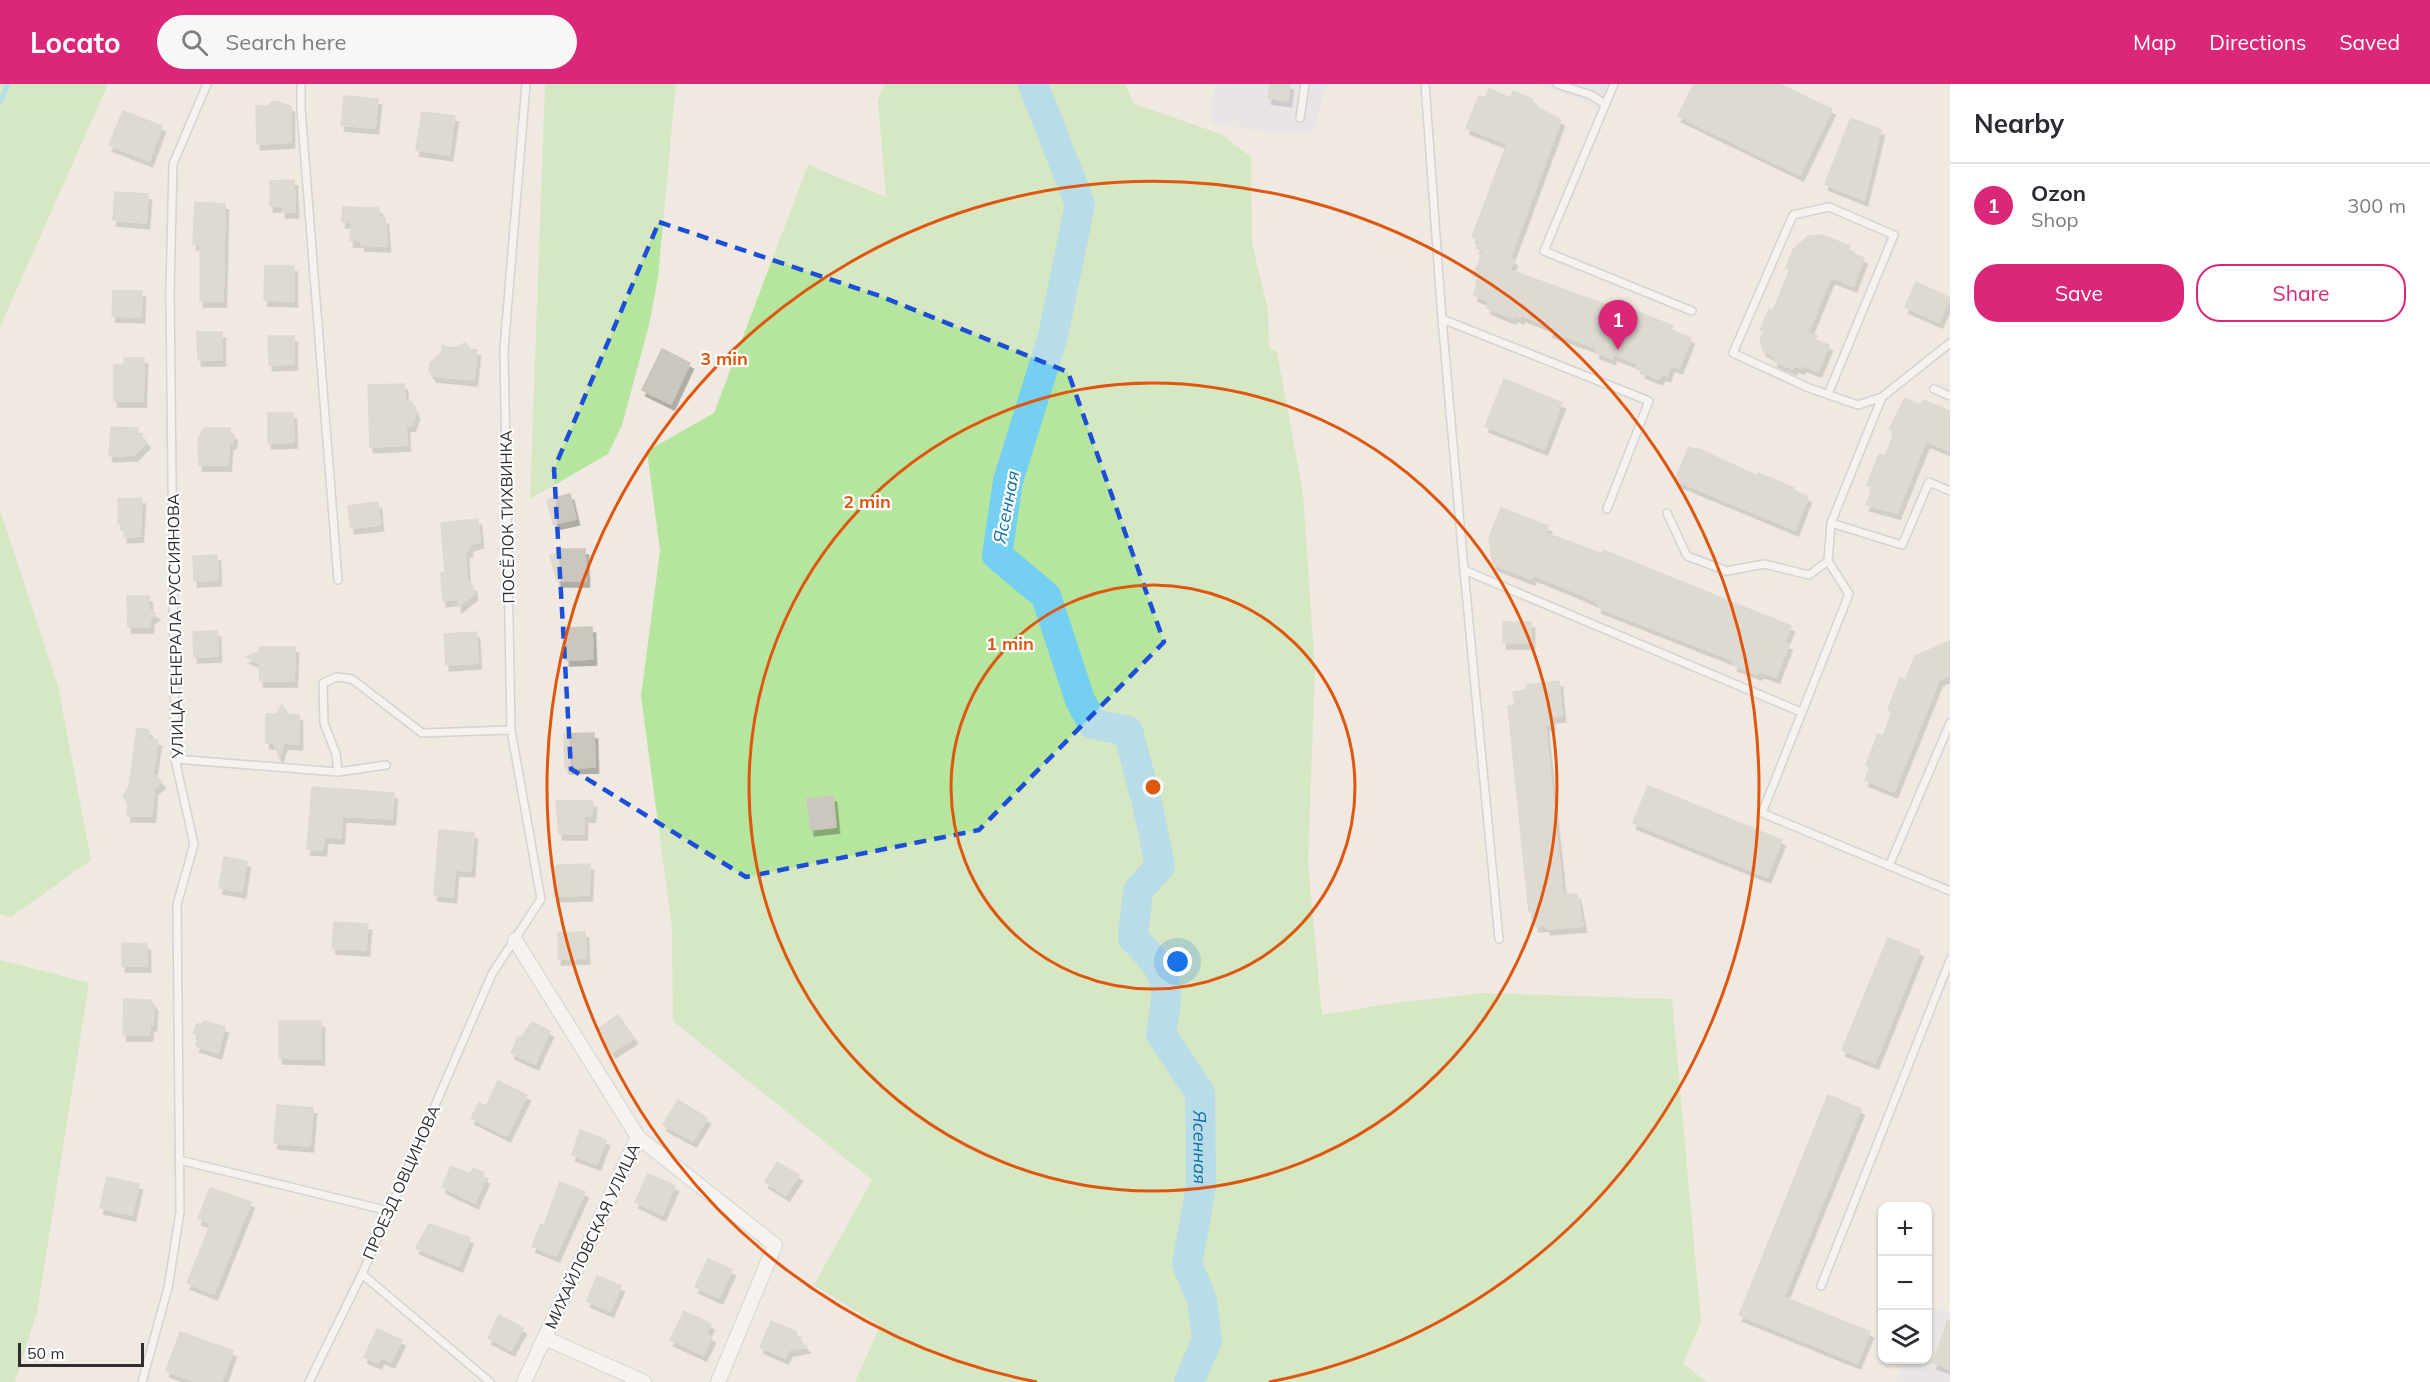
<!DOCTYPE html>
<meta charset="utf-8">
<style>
body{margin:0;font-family:Mulish,sans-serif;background:#f7f7f7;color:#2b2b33}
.controls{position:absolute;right:18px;bottom:18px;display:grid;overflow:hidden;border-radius:12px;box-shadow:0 2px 4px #0004}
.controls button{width:54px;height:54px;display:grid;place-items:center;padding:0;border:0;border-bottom:2px solid #e1e1e2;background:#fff;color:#2b2b33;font:30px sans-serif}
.scale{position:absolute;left:18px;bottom:15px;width:126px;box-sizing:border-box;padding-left:6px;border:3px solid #2e2e2e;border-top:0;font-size:16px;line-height:21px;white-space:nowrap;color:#2e2e2e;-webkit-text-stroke:4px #fff;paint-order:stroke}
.you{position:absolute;left:1178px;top:878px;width:21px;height:21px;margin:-15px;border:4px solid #fff;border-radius:50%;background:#1a73e8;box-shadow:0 0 0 9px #1a73e833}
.badge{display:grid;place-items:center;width:39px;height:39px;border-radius:50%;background:#db2777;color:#fff;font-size:20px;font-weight:700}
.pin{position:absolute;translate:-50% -50px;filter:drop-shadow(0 2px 3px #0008)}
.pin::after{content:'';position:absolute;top:32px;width:21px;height:18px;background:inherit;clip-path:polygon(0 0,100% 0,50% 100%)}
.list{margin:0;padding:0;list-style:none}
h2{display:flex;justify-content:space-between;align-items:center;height:78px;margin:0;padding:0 24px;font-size:26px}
h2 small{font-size:20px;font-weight:400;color:#7c7c81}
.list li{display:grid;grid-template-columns:39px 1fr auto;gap:18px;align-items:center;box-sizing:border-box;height:84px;padding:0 24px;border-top:2px solid #e1e1e2}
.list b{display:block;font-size:22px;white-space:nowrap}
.list p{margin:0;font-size:20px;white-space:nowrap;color:#7c7c81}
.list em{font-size:20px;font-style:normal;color:#7c7c81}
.actions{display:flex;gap:12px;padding:18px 24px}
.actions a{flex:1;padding:14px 0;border:2px solid #db2777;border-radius:24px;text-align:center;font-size:21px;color:#db2777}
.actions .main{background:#db2777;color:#fff}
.icon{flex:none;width:33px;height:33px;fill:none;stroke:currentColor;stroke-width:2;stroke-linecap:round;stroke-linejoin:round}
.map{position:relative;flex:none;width:1950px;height:1298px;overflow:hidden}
header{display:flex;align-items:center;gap:36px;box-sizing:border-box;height:84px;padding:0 30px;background:#db2777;color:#fff}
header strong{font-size:28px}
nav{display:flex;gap:33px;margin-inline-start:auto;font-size:21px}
.search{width:420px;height:54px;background:#f7f7f7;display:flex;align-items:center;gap:15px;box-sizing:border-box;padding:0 21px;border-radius:33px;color:#7c7c81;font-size:22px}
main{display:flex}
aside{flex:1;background:#fff}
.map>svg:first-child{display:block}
</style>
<header>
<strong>Locato</strong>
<div class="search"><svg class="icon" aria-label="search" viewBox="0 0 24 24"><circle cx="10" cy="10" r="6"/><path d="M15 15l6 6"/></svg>Search here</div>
<nav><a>Map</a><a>Directions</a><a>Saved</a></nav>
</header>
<main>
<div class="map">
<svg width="1950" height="1298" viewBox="0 0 1950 1298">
<defs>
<filter id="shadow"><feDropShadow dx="3.5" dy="6" stdDeviation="0" flood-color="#0004"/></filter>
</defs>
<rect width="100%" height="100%" fill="#efe9e1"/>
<!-- industrial -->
<path fill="#e3e1e8" d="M1214,0h113l-13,47 -31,3 -72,-10z
M1540,0h77l-13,26z
M1928,1222l22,7v69h-54l8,-22h24z"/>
<!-- green -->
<path fill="#b6e59e" d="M0,0h108l-108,243z
M545,0h131l-18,193 -9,48 -27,100 -14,29 -78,45z
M884,0h241l9,20 87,30 30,23 1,86 16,67 1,37 8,5 26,141 12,177 -7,193 14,152 73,-12 89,-10 188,6 29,323 -18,41 23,19h-851l25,-56 -66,-41 58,-105 -199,-159 -1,-93 -31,-232 19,-145 -13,-100 67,-38 94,-248 78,32 -8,-96z
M0,426l58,176 33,174 -80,57 -11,-3z
M0,876l89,23 -52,329 -22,70h-15z"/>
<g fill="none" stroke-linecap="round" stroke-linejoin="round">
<!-- stream -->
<path stroke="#75cff0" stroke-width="5" d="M0,18l8,-18"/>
<!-- river -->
<path stroke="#75cff0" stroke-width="30" id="s1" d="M1033,0l47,120 -27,132 -45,145 -11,74 49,41 34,104 13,24 35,7 20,76 12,59 -22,25 -5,47c37,37 37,45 28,96l39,59 1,94 -14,77 15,36 5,40 -18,42"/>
</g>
<!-- building -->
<path fill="#cbc7bf" stroke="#cbc5ba" stroke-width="1.5" filter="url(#shadow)" d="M1270,0h20l-2,17 -20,-3z
M1694,0h85l53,25 -32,66 -122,-59z
M1489,5l22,9 2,-7 20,8 -2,5 30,16 -51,138 4,2 -4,10 110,40 2,-4 51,20 -2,4 20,8 -12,30 -8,-3 -4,11 -5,-2 -3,5 -17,-7 1,-3 -6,-2 1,-3 -25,-10 -1,5 -16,-7 1,-4 -48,-17 2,-4 -30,-12 -1,3 -6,-3 -2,3 -25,-10 2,-7 -15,-6 4,-18 -5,-1 10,-25 -7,-3 3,-8 -7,-3 35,-93 -41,-16 13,-32 6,2z
M344,12l34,3 -3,29 -34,-3z
M274,17l17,5v36l-34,2 -1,-38h11z
M123,27l39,15 -13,35 -40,-16z
M422,28l33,4 -6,39 -33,-5z
M1851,34l30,12 -17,70 -39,-16z
M294,96l1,32h-13v-6h-12v-25z
M115,108l33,2 -2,29 -33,-3z
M195,118l30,2 -2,97h-23v-57h-7z
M343,123l36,1v10h6l2,28 -26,-1v-4h-11l1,-19h-9z
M1822,151l28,11 -3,5 17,7 -11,28 -22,-9 -23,56 9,3 -2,4 14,5 -11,26 -16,-6 -1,3 -7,-2 -1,3 -19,-8 2,-4 -13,-7 -3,-9 4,-10 -4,-1 9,-21 4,2 17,-42 -4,-1 7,-18 15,-14z
M265,182h29v35l-30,-1z
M1916,198l34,16 -11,24 -34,-15z
M113,207h29l-1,26 -29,-1z
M197,248h25v28h-24z
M268,252h26v28l-25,1z
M465,259l5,6 7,1 -3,30 -41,-4 -4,-6 1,-7 12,-11v-6l14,2z
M662,265l28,14 -19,41 -29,-14z
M124,274h20l-1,43h-29v-36h10z
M1504,295l58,24 -18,46 -59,-23z
M404,300l1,17h6l5,12 -4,12 -6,1 1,19 -37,2 -2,-62z
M1905,314l16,7 2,-5 27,11v40l-24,-10 -29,72 -31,-8 7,-18 -6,-2 12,-31 6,2 10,-24 -6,-3z
M268,329h25l1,29 -26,1z
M111,343l27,1v5l9,9 -13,13 -25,1z
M205,344h25v4l4,3 -1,7 -4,2 -1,21h-29l-1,-27z
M1689,363l7,3 1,-2 60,28 1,-3 36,15 -1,2 15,7 -13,33 -120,-50z
M570,410l6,25 -23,5 -6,-24z
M142,414l-2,38 -16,1 -1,-13h-5v-25z
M378,418l2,23 -29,3 -3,-22z
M1501,424l47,18 -2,7 56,21 1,-4 188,76 -7,17 5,1 -13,33 -17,-6 -1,3 -24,-9 1,-4 -137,-54 1,-4 -26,-12 -40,-16 -2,4 -38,-15 -4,-26z
M478,435l2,23 -11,3v6h-4l2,30 6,5 1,8 -16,13v-8l-15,2 -2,-28h4l-4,-50z
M557,465h28l1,32h-29l-7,-26h6z
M217,471l1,25 -24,1 -1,-25z
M127,512h22v13l7,5 -6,5v8h-22z
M1503,538h28v21h-28z
M592,543l1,32 -27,1 -1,-32z
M217,547l1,25 -24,1 -1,-25z
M476,548l2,31 -32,2 -2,-31z
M1950,557v34l-11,5 -45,112 -29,-12 5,-13 -4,-2 12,-31 5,2 9,-24 -4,-2 12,-32 5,2 10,-24z
M260,563h35l-1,34h-34l-1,-18 -13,-6 13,-5z
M1559,597l3,35 -11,1 1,7 -7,1 18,170 14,-1 6,32 -36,3 -1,-4 -11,1 -1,-15 -5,1 -21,-206 7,-1 -2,-13 14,-2v-5z
M282,620l5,10 12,1v29l-15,-1 -5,14 -5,-14h-8v-29h11z
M137,644l12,2 -1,8 10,2 -5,33 9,9 -8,7 -2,27h-25l1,-11 -5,-10 6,-8z
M594,649l1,34 -30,1 -1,-34z
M1648,702l134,54 -15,37 -134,-54z
M312,703l82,6 -2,26 -50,-3 -1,22 -17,-1 -1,13 -16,-1z
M833,712l3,31 -25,3 -4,-31z
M556,717h37l-1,15h-8v18h-25z
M439,746l35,3 -3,38 -16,-1 -2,27 -19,-2z
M224,773l23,4 -5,31 -23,-4z
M590,780l-1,31 -35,1v-28l4,-3z
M334,838l34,2 -2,26 -34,-2z
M585,848l1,26 -28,1v-26z
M1888,854l32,13 -45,112 -33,-13z
M122,859l25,1v22h-25z
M124,915l26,1 4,5 -1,20h-3l-1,10h-26z
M618,931l16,23 -22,14 -15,-22z
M204,937l21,6 -7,26 -22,-7 3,-9 -6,-4 4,-9h6z
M279,937h42v38l-42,-1z
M532,938l18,9 -15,33 -24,-11 7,-16 3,1z
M498,997l29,14 -20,41 -36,-18 8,-15 7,3z
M1828,1011l33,14 -77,188 86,35 -13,31 -118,-48z
M678,1016l29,18 -14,23 -30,-16z
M277,1021l36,3 -3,38 -36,-3z
M580,1046l26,10 -9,24 -25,-9z
M777,1078l22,13 -13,20 -21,-13z
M451,1082l19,8 3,-6 11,5 -1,4 3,1 -11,25 -33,-16z
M648,1090l27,12 -13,29 -27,-13z
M107,1093l32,7 -7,31 -32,-7z
M560,1098l25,10 -29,64 -24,-10 9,-22 3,1z
M210,1104l41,14 -37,92 -27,-11 24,-60 -13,-4z
M429,1140l41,14 -11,28 -43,-18z
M708,1175l24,11 -13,28 -24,-11z
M597,1192l24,10 -11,25 -23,-10z
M684,1227l27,13 -5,10 6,3 -9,18 -33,-15z
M499,1231l24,13 -12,22 -23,-12z
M1948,1236h2v49l-17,-6z
M771,1237l26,11 -2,4 12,11 -18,3 -4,8 -25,-11z
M377,1245l25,11 -11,22 -10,-5 -3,6 -14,-6z
M180,1248l53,19 -11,31h-26l-30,-11z"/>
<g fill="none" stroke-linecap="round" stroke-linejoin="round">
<!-- service casing -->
<g stroke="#b4b7c1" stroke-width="10">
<path id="service" d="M301,0v25l37,471
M1425,0l17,235 207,82 -42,108
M1557,0l34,11 14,9
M1614,0l-70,167 148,60
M1300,34l5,-34
M1442,235l22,251
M1950,259l-68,54 -51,126 71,22 27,-63 21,9
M1934,305l16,7
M1828,310l66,-159 -65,-28 -36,8 -60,138 76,35 49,17 24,-8
M1667,429l20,43 40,15 37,-7 45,11 19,-14
M1831,439l-3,38 21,33 -87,219 188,78
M175,675l163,13 -2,-18 -12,-31 -1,-40 14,-6 15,2 70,54 89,-3
M338,688l48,-7
M1889,782l61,-143
M1499,855l-35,-369 337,142
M179,1076l210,51
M1821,1202l129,-326
M142,1298l26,-94 12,-76 -3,-307 17,-61 -19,-85 -5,-468 3,-127 34,-80
M309,1298l53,-108
M490,1298l-128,-108 130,-300 49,-75 -30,-169 -7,-380 22,-266"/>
</g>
<!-- minor casing -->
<g stroke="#b4b7c1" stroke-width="16">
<path id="minor" d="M515,856l123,197 -114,245
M638,1053l137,108 -57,137
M545,1254l99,44"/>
</g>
<!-- service -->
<use href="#service" stroke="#fff" stroke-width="7"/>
<!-- minor -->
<use href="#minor" stroke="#fff" stroke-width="14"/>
</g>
<!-- marked area -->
<path d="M0 0H1950V1298H0ZM659,138l221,74 188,76 96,270 -185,188 -233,47 -175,-108 -17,-300z" fill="#efe9e1" fill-opacity=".55" fill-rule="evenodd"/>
<path fill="none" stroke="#1d4ed8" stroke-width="4.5" stroke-dasharray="12 8" stroke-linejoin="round" d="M659,138l221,74 188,76 96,270 -185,188 -233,47 -175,-108 -17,-300z"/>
<!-- distance rings -->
<g fill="none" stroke="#df570e" stroke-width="3">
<circle cx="1153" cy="703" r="202"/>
<circle cx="1153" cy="703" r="404"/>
<path d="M1037 1298A606 606 0 1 1 1269 1298"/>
</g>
<g text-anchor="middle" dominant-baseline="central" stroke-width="4.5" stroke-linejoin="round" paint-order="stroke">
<!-- street labels -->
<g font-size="16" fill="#2e2e2e" stroke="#fff">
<text transform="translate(507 433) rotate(-91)">ПОСЁЛОК ТИХВИНКА</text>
<text transform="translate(175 542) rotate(-91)">УЛИЦА ГЕНЕРАЛА РУССИЯНОВА</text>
<text transform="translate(401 1098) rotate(-66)">ПРОЕЗД ОВЦИНОВА</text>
<text transform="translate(592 1152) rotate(-65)">МИХАЙЛОВСКАЯ УЛИЦА</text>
</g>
<!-- water labels -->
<g font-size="18" font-style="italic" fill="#0d6fa3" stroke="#fff">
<text transform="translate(1006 423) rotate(-79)">Ясенная</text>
<text stroke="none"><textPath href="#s1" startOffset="1178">Ясенная</textPath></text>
</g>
</g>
<circle cx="1153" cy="703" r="9" fill="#df570e" stroke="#fff" stroke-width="3"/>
<g font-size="18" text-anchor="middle" font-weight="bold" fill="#df570e" stroke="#fff" stroke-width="4.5" stroke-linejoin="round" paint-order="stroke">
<text x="724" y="281">3 min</text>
<text x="867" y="424">2 min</text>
<text x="1010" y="566">1 min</text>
</g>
</svg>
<div class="controls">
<button>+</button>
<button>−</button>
<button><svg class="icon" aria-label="layers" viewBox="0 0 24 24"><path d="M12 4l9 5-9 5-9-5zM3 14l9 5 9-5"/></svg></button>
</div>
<div class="scale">50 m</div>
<div class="you"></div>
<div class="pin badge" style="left:1618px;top:266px">1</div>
</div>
<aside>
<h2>Nearby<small></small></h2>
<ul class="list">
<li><span class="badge">1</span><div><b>Ozon</b><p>Shop</p></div><em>300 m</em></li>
</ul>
<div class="actions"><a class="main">Save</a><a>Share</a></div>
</aside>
</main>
